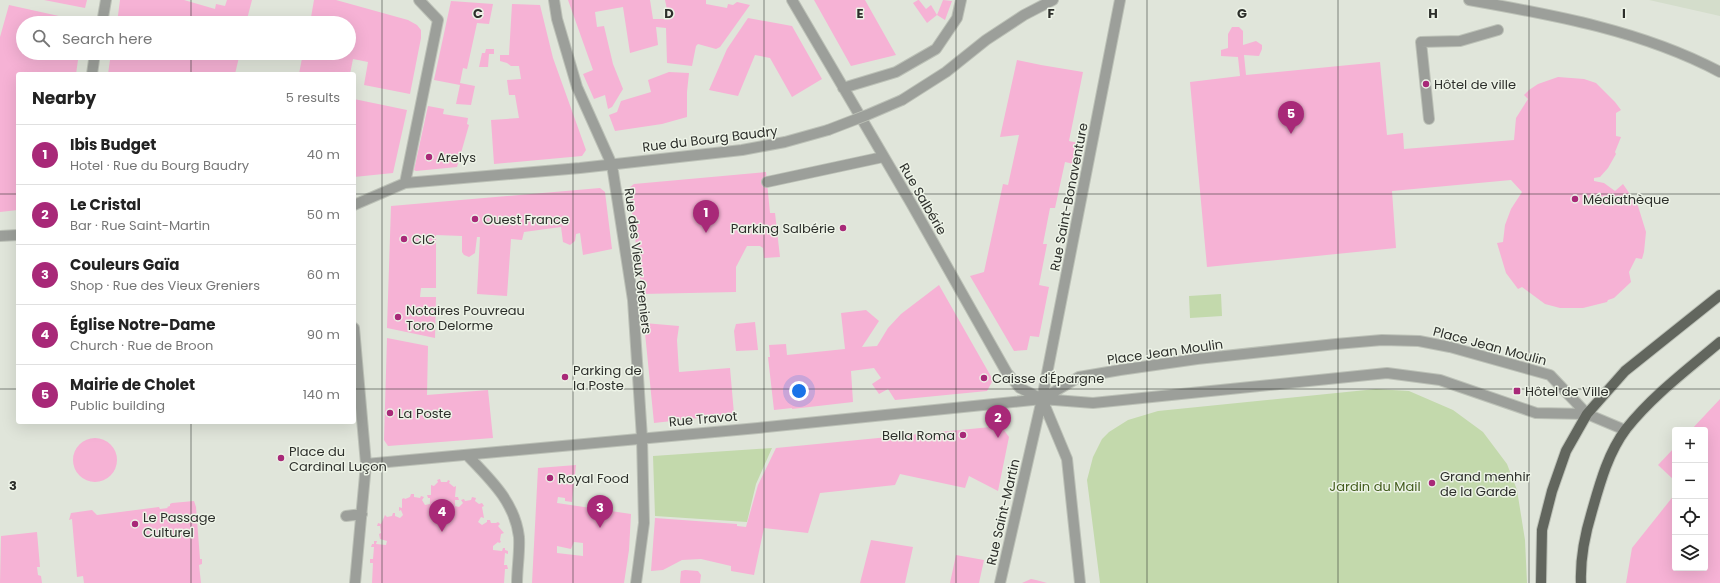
<!DOCTYPE html>
<meta charset="utf-8">
<style>
body{margin:0;font-family:Poppins,sans-serif;background:#f6f6f6;color:#222}
.controls{position:absolute;right:12px;bottom:12px;display:grid;overflow:hidden;border-radius:4px;box-shadow:0 4px 16px #0002}
.controls button{width:36px;height:36px;display:grid;place-items:center;padding:0;border:0;border-bottom:1px solid #e0e0e0;background:#fff;color:#222;font:20px sans-serif}
.you{position:absolute;left:799px;top:391px;width:14px;height:14px;margin:-10px;border:3px solid #fff;border-radius:50%;background:#1a73e8;box-shadow:0 0 0 6px #1a73e833}
.badge{display:grid;place-items:center;width:26px;height:26px;border-radius:50%;background:#a82978;color:#fff;font-size:13px;font-weight:700}
.pin{position:absolute;translate:-50% -33px;filter:drop-shadow(0 1px 2px #0008)}
.pin::after{content:'';position:absolute;top:21px;width:14px;height:12px;background:inherit;clip-path:polygon(0 0,100% 0,50% 100%)}
.list{margin:0;padding:0;list-style:none}
h2{display:flex;justify-content:space-between;align-items:center;height:52px;margin:0;padding:0 16px;font-size:17px}
h2 small{font-size:13px;font-weight:400;color:#767676}
.list li{display:grid;grid-template-columns:26px 1fr auto;gap:12px;align-items:center;box-sizing:border-box;height:60px;padding:0 16px;border-top:1px solid #e0e0e0}
.list b{display:block;font-size:15px;white-space:nowrap}
.list p{margin:0;font-size:13px;white-space:nowrap;color:#767676}
.list em{font-size:13px;font-style:normal;color:#767676}
.icon{flex:none;width:22px;height:22px;fill:none;stroke:currentColor;stroke-width:2;stroke-linecap:round;stroke-linejoin:round}
.map{position:relative;flex:none;width:1720px;height:583px;overflow:hidden}
.search{position:absolute;background:#fff;box-shadow:0 4px 16px #0002;left:16px;top:16px;width:340px;height:44px;display:flex;align-items:center;gap:10px;box-sizing:border-box;padding:0 14px;border-radius:22px;color:#767676;font-size:15px}
.panel{position:absolute;background:#fff;box-shadow:0 4px 16px #0002;left:16px;top:72px;width:340px;height:352px;border-radius:4px}
.map>svg:first-child{display:block}
</style>
<div class="map">
<svg width="1720" height="583" viewBox="0 0 1720 583">
<rect width="100%" height="100%" fill="#e0e5da"/>
<!-- built -->
<path fill="#d4ddcb" d="M1649,0h71v16z"/>
<!-- green -->
<path fill="#c3d9ac" d="M1221,294l1,22 -32,2 -1,-22z
M1376,389l33,2 44,19 30,22 24,32 10,26 8,50 2,43h-427l-13,-103 6,-23 9,-18 7,-7 19,-12 30,-9z
M772,448l-16,36 -9,38 -92,-6 -2,-60z"/>
<!-- building -->
<path fill="#f6b2d5" fill-rule="evenodd" d="M44,0h43l-2,8z
M120,0h64l31,9 1,-5 9,2 2,-6h25l-6,23h-129z
M314,0h22l72,20 9,5 4,5v8l-11,56 -46,-9 4,-23 -15,-3 -3,15h-51l4,-21h46v-30h-39z
M568,0h82l3,19h16l-4,-19h41v4l21,4 1,-4 5,1 4,-3 13,3 -30,42 -4,2 -18,-5 -2,2 -4,20 -25,-3 -1,-35 -10,-1 2,18 -28,8 -7,-46 -28,5 2,15 7,-1 9,38 10,25 -11,18 -4,2 -3,-14 -11,4 -11,-25 10,-4z
M814,0h51l31,55 -45,11z
M918,0h1l7,9 5,-4 6,10 -10,8 -14,-20z
M943,0l9,1 -7,19 -8,-5z
M451,1l42,3 -4,20 -12,-1 -10,46 -4,-1 -3,15 15,3 -4,19 -15,-1 4,-19 -26,-5z
M512,4l28,1 13,53 33,92 -4,6 -88,8 -3,-44 28,-2 -4,-23h-6l-2,-15 14,-1 -2,-13h-8l-4,-3 -7,-2v-6h9z
M9,5l77,17 -63,1v30h56l-3,21h-58v136l-18,2v-175z
M748,18l44,8 30,53 -30,18 -22,-39 -15,-3 -17,41 -29,-6 18,-41z
M1232,27h7l4,4v14l13,-4 6,4v4l-3,7 -15,-1 2,20 134,-13 7,73 16,-2 1,16 110,-9 2,-22 12,-19 -4,-4 5,-5 9,-6 20,-7 26,2 12,4 19,19 6,8 -5,3v23l5,1 -6,15 1,2 -8,14 -8,9 -6,1v3l10,2 11,8 8,-7 15,22 8,26 -2,20 -2,7 -6,-1 -7,14 2,10 -17,16 -6,2 -1,2 -24,6h-23l-15,-4 -23,-17 -4,2 -12,-16 -9,-30 6,-1 2,-17 6,-16 11,-17 -11,-12 -119,11 4,57 -189,19 -17,-185 50,-6 -2,-19 -17,-1v-6l7,-2v-14z
M486,49h8v5h-5l-1,13h-9l3,-14h3z
M111,53h129l-5,21h-127z
M1017,60l24,5 42,7 -14,69 9,2 -4,21 -9,-2 -10,46h-5l-7,36h4l-8,41 10,2 -10,50 -9,-1 -3,14 -13,1 -44,-75 14,-4 19,-88 5,1 11,-50 -19,2z
M669,72l20,1 -2,19v25l-25,7 -47,7 -6,-16 8,-3 4,-11 30,-9 -3,-12z
M354,99l53,11 -14,63 -39,4z
M428,106l16,3 -1,5 25,4 -1,6 2,1 -12,42 -41,4 -2,-1z
M766,172l4,41h5l5,44 -16,1 -1,-10 -3,-2h-13l-11,21v25l-94,2 -13,-106 5,-4z
M600,188l5,4 7,57 -29,6 -3,-22 -4,1 -1,7 -5,4 -7,-3 -2,-15 -37,5 -2,8 -11,-1 -4,57 -30,-2 3,-57h-3l-2,16 -6,4 -5,-2 -2,-3v-16l-26,-1v53h-15l-1,9h16l-1,41 -48,-10 4,-122z
M939,285l54,95 -6,11 -92,9 -7,-11 -9,5 -7,-10 9,-6 -7,-10 -23,3 2,31 -61,7v-1l-18,2 -6,-53h2l-1,-12 17,-1 1,11 58,-6 -4,-36 25,-3 13,11 -17,26 15,-1 11,-18 13,-14z
M755,322l3,28 -22,1 -2,-20 2,-7z
M644,323l35,3 -2,14 2,32 51,-4 4,46 -80,9z
M387,338l41,8 -1,49 61,-5 5,48 -105,8 -4,-6z
M1720,399v184h-94l6,-35 43,-54v74h30v-138h-14z
M1001,426l8,11 -11,54 -29,-15 -4,12 -65,-14 -5,11 -75,8 -12,40 -44,-5 -10,47 -23,-4v-5l-30,-7 -19,1 -19,10 -12,1 4,-53 82,6v2l9,1 12,-42 18,-37z
M73 460a22 22 0 1 1 44 0a22 22 0 1 1-44 0Z
M1675,447v34l-17,-16z
M576,465l-4,37 -7,-1v-3l-7,-1 -1,6 74,11 -2,36 -5,33h-92l6,-115zM574,542l9,1v13l-26,-3v-7l14,3z
M440,479l1,3h6l1,-2 2,1 -1,2 5,4 2,-1 -1,11h3l1,3h-4v6l4,1 4,-4 -2,-3 3,-1 1,2 6,-1 1,-3 4,1 -1,3 4,3 3,-1 2,3 -2,1 2,11 -3,-1 -3,5 4,3 5,-3v-2h3l1,3h5l2,-1 2,2 -2,2 6,7 -3,1 -1,6 1,2 -2,1 -1,-1 -5,4v4l9,1 1,-3h2v2l3,1v3l-3,-1 -1,12h3l1,4h-3l-1,14h-132l1,-20h-3v-4h3l1,-12h-3l1,-3h2v-3h3l-1,3 10,1 1,-4 -7,-2 -1,-5 2,-1 -1,-7h-3l1,-3 3,1 4,-9 2,2 5,-1 1,-3h2v3l5,2 3,-3 -2,-5 -2,1v-4l3,1v-9l2,-1 1,1 5,-2 1,-3h3v3l6,1 1,-2 3,1 -2,3 3,5 5,-1v-6h-2l-1,-3h4v-10l3,1 4,-4 -1,-2z
M194,501l2,6 4,52h2v5l-3,1 2,18h-117l-1,-7 -6,1 -5,-58 -3,1 2,-7 21,-3 5,5 62,-8 1,2 8,-1 -1,-1 3,-1v-2l2,-1z
M37,532l3,35h-3l1,8 3,1 1,7h-42l1,-47z
M871,540l42,7 -8,36h-45z
M956,555l28,5 -5,23h-29z
M685,570l13,1 3,4 -1,8h-20l1,-12z
M1031,579l5,1 11,3h-25z"/>
<g fill="none" stroke-linecap="round" stroke-linejoin="round">
<!-- minor casing -->
<g stroke="#bcc1b7" stroke-width="12">
<path id="minor" d="M554,0l3,19 20,68 35,78 21,135 9,138 2,85 -8,60
M792,0l119,203 96,170 13,15 22,11
M1469,0c85,15 174,31 251,72
M102,23l4,-23
M92,74l3,-21
M843,88l53,-16 40,-23 21,-31 4,-18
M902,100l44,-28 40,-32 38,-25 29,-15
M1429,119l-8,-77 39,-1 38,-11
M767,182l116,-25
M405,183l33,-163 -19,-20
M354,205l51,-22 175,-15 162,-18 43,-8 43,-12
M0,236l18,-1
M354,328l12,136 -11,119
M1042,399l37,-22 41,-7 77,-11 139,-15 46,-4 37,1 31,6 100,28 37,39
M1042,399l25,60 13,124
M467,455c23,24 48,47 52,82 1,15 -2,31 -2,46
M366,464l392,-36 284,-29 51,4 294,-30 53,7 96,33 51,1 38,16
M346,516l16,-2
M1000,583l42,-184 78,-399"/>
</g>
<!-- major casing -->
<g stroke="#bcc1b7" stroke-width="12">
<path id="major" d="M1541,583l1,-53 10,-39 14,-40 21,-37 38,-43 95,-76
M1581,583c-1,-24 4,-49 11,-72 8,-28 16,-58 34,-82 26,-33 62,-60 94,-87"/>
</g>
<!-- minor -->
<use href="#minor" stroke="#9c9f9a" stroke-width="10"/>
<!-- major -->
<use href="#major" stroke="#62665e" stroke-width="10"/>
<!-- minor-bridge casing -->
<g stroke="#bcc1b7" stroke-width="12" stroke-linecap="butt">
<path id="minor-bridge" d="M828,130l39,-15 35,-15"/>
</g>
<!-- minor-bridge -->
<use href="#minor-bridge" stroke="#9c9f9a" stroke-width="10"/>
</g>
<!-- grid -->
<path fill="none" stroke="#2d2f2b" stroke-width="1" stroke-opacity="0.55" d="M191,0v23M382,0v583M573,0v583M764,0v583M956,0v583M1147,0v583M1338,0v583M1529,0v583M191,53v21M0,194h18M354,194h1366M0,389h18M354,389h1366M191,422v161"/>
<!-- markers -->
<g fill="#a82978" stroke="#edf3e7" stroke-width="1.5">
<circle cx="1426" cy="84" r="4"/>
<circle cx="429" cy="157" r="4"/>
<circle cx="1575" cy="199" r="4"/>
<circle cx="475" cy="219" r="4"/>
<circle cx="843" cy="228" r="4"/>
<circle cx="404" cy="239" r="4"/>
<circle cx="398" cy="317" r="4"/>
<circle cx="565" cy="377" r="4"/>
<circle cx="984" cy="378" r="4"/>
<rect x="1513" y="387" width="8" height="8" rx="2"/>
<circle cx="390" cy="413" r="4"/>
<circle cx="963" cy="435" r="4"/>
<circle cx="281" cy="458" r="4"/>
<circle cx="550" cy="478" r="4"/>
<circle cx="1432" cy="483" r="4"/>
<circle cx="135" cy="524" r="4"/>
</g>
<g text-anchor="middle" dominant-baseline="central" stroke-width="3" stroke-linejoin="round" paint-order="stroke">
<!-- poi labels -->
<g font-size="13" fill="#2d2f2b" stroke="#edf3e7" text-anchor="start">
<text x="1434" y="84">Hôtel de ville</text>
<text x="437" y="157">Arelys</text>
<text x="1583" y="199">Médiathèque</text>
<text x="483" y="219">Ouest France</text>
<text x="835" y="228" text-anchor="end">Parking Salbérie</text>
<text x="412" y="239">CIC</text>
<text x="406" y="310">Notaires Pouvreau<tspan x="406" dy="15">Toro Delorme</tspan></text>
<text x="573" y="370">Parking de<tspan x="573" dy="15">la Poste</tspan></text>
<text x="992" y="378">Caisse d'Épargne</text>
<text x="1525" y="391">Hôtel de Ville</text>
<text x="398" y="413">La Poste</text>
<text x="955" y="435" text-anchor="end">Bella Roma</text>
<text x="289" y="451">Place du<tspan x="289" dy="15">Cardinal Luçon</tspan></text>
<text x="1440" y="476">Grand menhir<tspan x="1440" dy="15">de la Garde</tspan></text>
<text x="558" y="478">Royal Food</text>
<text x="143" y="517">Le Passage<tspan x="143" dy="15">Culturel</tspan></text>
</g>
<!-- street labels -->
<g font-size="13" fill="#2d2f2b" stroke="#edf3e7">
<text transform="translate(710 139) rotate(-7)">Rue du Bourg Baudry</text>
<text transform="translate(1069 197) rotate(-79)">Rue Saint-Bonaventure</text>
<text transform="translate(923 199) rotate(60)">Rue Salbérie</text>
<text transform="translate(638 261) rotate(83)">Rue des Vieux Greniers</text>
<text transform="translate(1490 346) rotate(15)">Place Jean Moulin</text>
<text transform="translate(1165 352) rotate(-8)">Place Jean Moulin</text>
<text transform="translate(703 419) rotate(-5)">Rue Travot</text>
<text transform="translate(1003 512) rotate(-77)">Rue Saint-Martin</text>
</g>
<!-- park labels -->
<g font-size="13" fill="#425c1c" stroke="#edf3e7">
<text x="1375" y="486">Jardin du Mail</text>
</g>
</g>
<g font-size="13" text-anchor="middle" font-weight="bold" fill="#2d2f2b" stroke="#edf3e7" stroke-width="3" stroke-linejoin="round" paint-order="stroke">
<text x="478" y="18">C</text>
<text x="669" y="18">D</text>
<text x="860" y="18">E</text>
<text x="1051" y="18">F</text>
<text x="1242" y="18">G</text>
<text x="1433" y="18">H</text>
<text x="1624" y="18">I</text>
<text x="13" y="490">3</text>
</g>
</svg>
<div class="controls">
<button>+</button>
<button>−</button>
<button><svg class="icon" aria-label="locate" viewBox="0 0 24 24"><circle cx="12" cy="12" r="6"/><path d="M12 2v4M12 18v4M2 12h4M18 12h4"/></svg></button>
<button><svg class="icon" aria-label="layers" viewBox="0 0 24 24"><path d="M12 4l9 5-9 5-9-5zM3 14l9 5 9-5"/></svg></button>
</div>
<div class="you"></div>
<div class="pin badge" style="left:706px;top:233px">1</div>
<div class="pin badge" style="left:998px;top:438px">2</div>
<div class="pin badge" style="left:600px;top:528px">3</div>
<div class="pin badge" style="left:442px;top:532px">4</div>
<div class="pin badge" style="left:1291px;top:134px">5</div>
<div class="search"><svg class="icon" aria-label="search" viewBox="0 0 24 24"><circle cx="10" cy="10" r="6"/><path d="M15 15l6 6"/></svg>Search here</div>
<section class="panel">
<h2>Nearby<small>5 results</small></h2>
<ul class="list">
<li><span class="badge">1</span><div><b>Ibis Budget</b><p>Hotel · Rue du Bourg Baudry</p></div><em>40 m</em></li>
<li><span class="badge">2</span><div><b>Le Cristal</b><p>Bar · Rue Saint-Martin</p></div><em>50 m</em></li>
<li><span class="badge">3</span><div><b>Couleurs Gaïa</b><p>Shop · Rue des Vieux Greniers</p></div><em>60 m</em></li>
<li><span class="badge">4</span><div><b>Église Notre-Dame</b><p>Church · Rue de Broon</p></div><em>90 m</em></li>
<li><span class="badge">5</span><div><b>Mairie de Cholet</b><p>Public building</p></div><em>140 m</em></li>
</ul>
</section>
</div>
